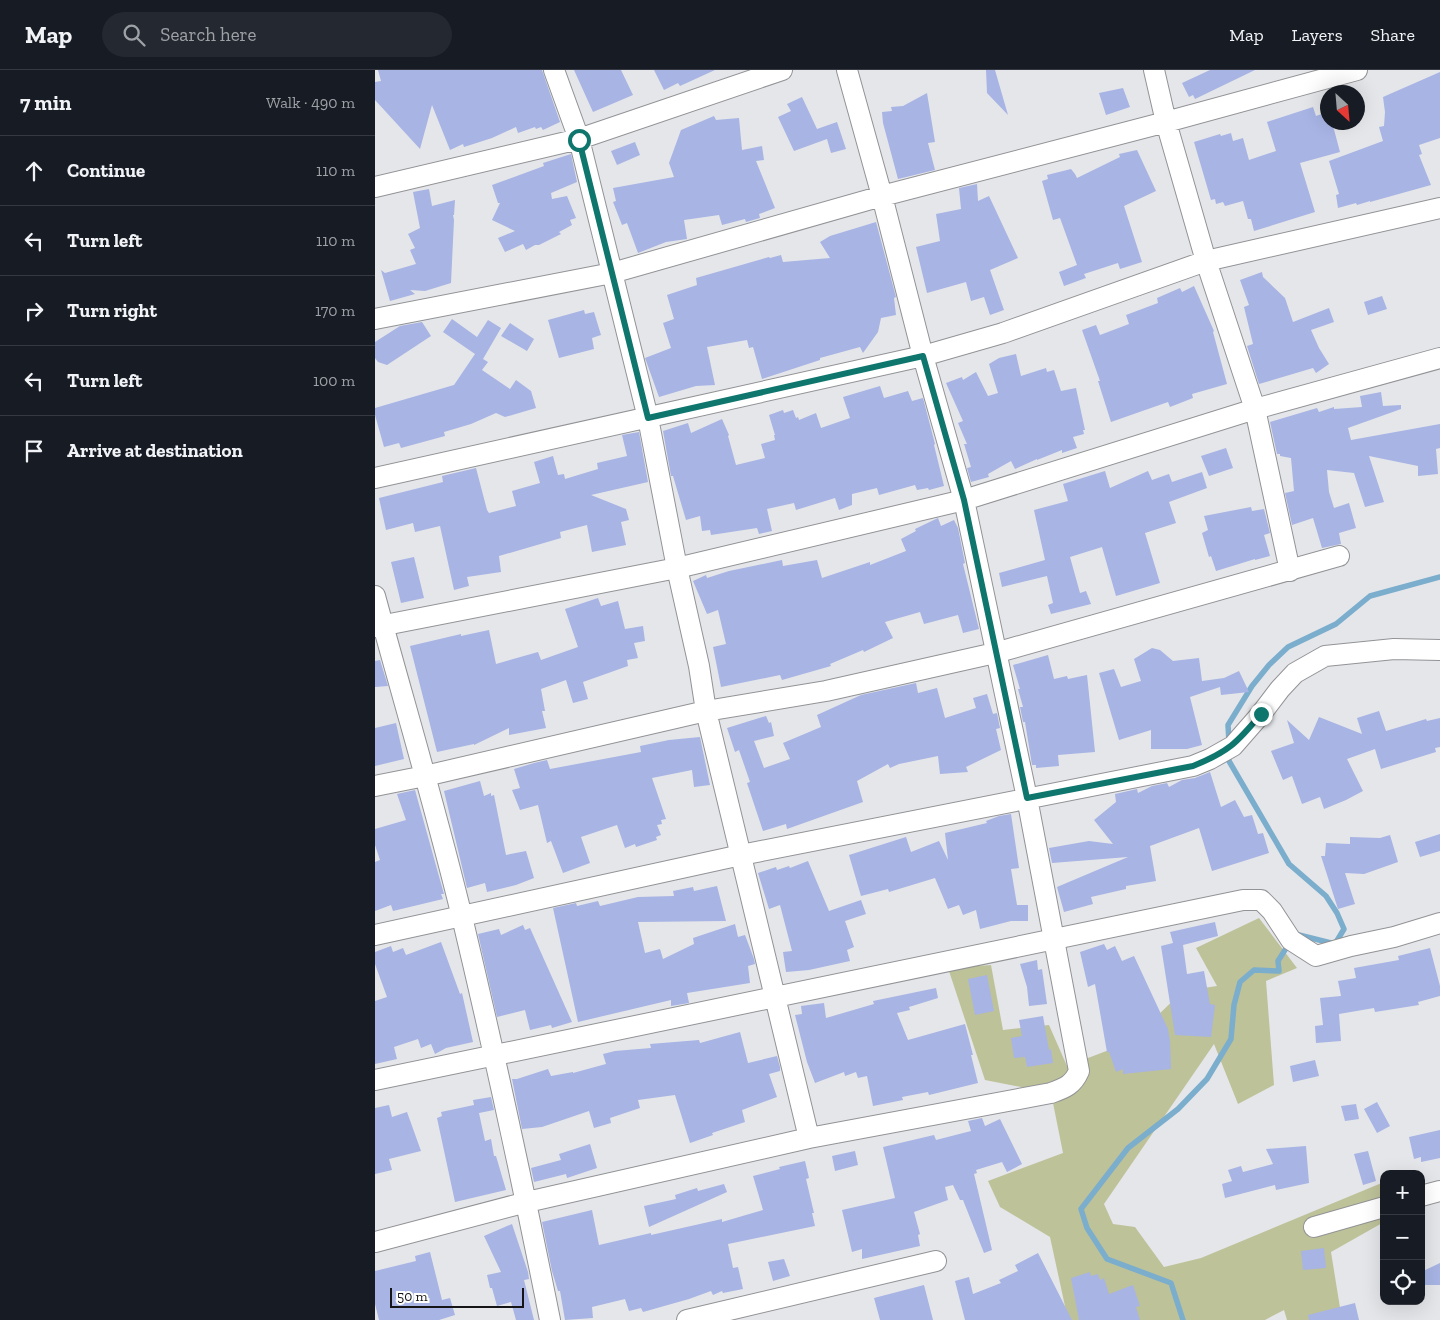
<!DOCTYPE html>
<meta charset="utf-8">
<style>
body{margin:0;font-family:"Zilla Slab",serif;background:#242831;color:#f1f3f6}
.controls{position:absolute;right:15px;bottom:15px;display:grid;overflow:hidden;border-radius:10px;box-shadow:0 5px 20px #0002}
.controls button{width:45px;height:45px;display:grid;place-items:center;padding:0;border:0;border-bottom:1px solid #363941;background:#171b24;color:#f1f3f6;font:25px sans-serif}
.compass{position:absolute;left:945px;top:15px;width:45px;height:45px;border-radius:50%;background:#171b24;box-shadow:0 5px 20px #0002;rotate:154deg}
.scale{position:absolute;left:15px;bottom:12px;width:134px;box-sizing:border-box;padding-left:5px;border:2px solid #151517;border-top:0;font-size:14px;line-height:18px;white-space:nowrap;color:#151517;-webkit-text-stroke:4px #fff;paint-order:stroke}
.stop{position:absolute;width:15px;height:15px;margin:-11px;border:4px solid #0f766e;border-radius:50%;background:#fff}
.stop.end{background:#0f766e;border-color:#fff;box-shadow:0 1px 5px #0008}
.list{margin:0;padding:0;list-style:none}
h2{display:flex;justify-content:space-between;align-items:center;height:65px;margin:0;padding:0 20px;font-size:21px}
h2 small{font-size:16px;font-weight:400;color:#9ea1a6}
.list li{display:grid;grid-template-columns:32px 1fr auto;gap:15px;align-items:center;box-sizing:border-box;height:70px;padding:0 20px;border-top:1px solid #363941}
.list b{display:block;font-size:19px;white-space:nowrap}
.list em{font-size:16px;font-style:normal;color:#9ea1a6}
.icon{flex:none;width:28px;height:28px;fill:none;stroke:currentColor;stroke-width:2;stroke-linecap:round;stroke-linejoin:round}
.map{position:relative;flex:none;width:1065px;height:1250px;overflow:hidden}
header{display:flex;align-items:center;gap:30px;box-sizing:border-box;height:70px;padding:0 25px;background:#171b24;border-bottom:1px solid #363941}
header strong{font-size:24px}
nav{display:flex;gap:28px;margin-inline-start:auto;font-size:18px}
.search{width:350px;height:45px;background:#242831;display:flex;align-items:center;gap:12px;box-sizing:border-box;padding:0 18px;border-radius:28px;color:#9ea1a6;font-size:19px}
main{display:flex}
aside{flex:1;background:#171b24}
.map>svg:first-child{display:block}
</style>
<header>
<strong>Map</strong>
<div class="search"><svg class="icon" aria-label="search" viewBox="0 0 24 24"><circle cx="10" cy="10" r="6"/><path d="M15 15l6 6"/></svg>Search here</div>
<nav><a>Map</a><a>Layers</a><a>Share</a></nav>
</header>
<main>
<aside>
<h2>7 min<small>Walk · 490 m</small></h2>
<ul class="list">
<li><svg class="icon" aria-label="ahead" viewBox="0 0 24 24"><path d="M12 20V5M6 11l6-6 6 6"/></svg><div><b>Continue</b></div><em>110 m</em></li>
<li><svg class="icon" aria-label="left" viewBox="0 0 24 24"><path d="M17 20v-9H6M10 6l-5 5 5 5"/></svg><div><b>Turn left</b></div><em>110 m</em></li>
<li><svg class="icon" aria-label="right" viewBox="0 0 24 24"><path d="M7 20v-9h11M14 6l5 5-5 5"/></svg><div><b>Turn right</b></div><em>170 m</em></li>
<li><svg class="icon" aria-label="left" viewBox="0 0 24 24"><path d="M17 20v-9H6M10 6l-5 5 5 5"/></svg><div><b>Turn left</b></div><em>100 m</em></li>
<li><svg class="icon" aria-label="arrive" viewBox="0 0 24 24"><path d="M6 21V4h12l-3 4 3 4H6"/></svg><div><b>Arrive at destination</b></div></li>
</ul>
</aside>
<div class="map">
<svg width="1065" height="1250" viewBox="0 0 1065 1250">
<rect width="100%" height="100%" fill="#e5e6ea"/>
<!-- green -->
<path fill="#bec299" d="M884,848l38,50 -31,13 8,104 -36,19 -24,-60 -110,160 9,20 22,3 29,40 37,-9 183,-76v40l-53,30 11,68h-55l-3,-10 -19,10h-197l-18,-83 -50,-30 -12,-26 75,-28 -12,-60 -66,-13 -37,-112 43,-3 12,65 46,-5 18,41 63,-24 53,-51 34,-5 -21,-38z"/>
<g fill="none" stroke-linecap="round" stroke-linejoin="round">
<!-- stream -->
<path stroke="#7badcd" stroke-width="5.5" d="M854,672l-1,-17 24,-39 17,-21 19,-18 48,-23 34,-28 70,-19
M854,684v7l60,103 37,32 11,17 7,16 -9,15 -40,-10
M808,1250l-12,-37 -64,-24 -20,-31 -6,-19 47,-61 50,-39 29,-30 24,-40 3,-34 6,-23 14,-12 25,1 -1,-10 12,-19"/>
</g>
<!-- building -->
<path fill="#a7b4e4" d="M3,0h164l18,52 -17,8 -2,-3 -5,2 -1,-2 -17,6 -2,-6 -24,11 -28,9 -1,-3 -13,6 -18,-45 -12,44 -45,-49v-18l6,-1z
M199,0h47l12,25 -40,17z
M279,0h61l-35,16 -2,-3 -14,7z
M611,0h9l13,45 -21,-22z
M835,0h45l-60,29 -2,-4 -4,2 -7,-14z
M1065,2v66l-21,7 3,9 -3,1 12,30 -61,17v-1l-13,4 -1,-2 -18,5 -2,-13 3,-1 -10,-33 54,-20 -4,-14 5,-1 1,-14 -2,-15z
M748,18l7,19 -24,8 -7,-22z
M552,23l8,49 -7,1 7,27 -37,9 -15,-56 -1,-11 10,-1 -1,-4 12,-1z
M427,27l15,32 20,-7 9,27 -15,4 -4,-14 -33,12 -16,-34 13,-6 -4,-7z
M938,37l3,9 11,-4v10h5l8,30 -40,11 15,49 -61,19 -3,-12h-3l-5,-18 -18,5 -2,-4 -7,2 -1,-5 -4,1 -17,-58 26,-8 1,2 10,-3 2,8 10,-3 6,22 27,-9 -9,-29z
M339,46l2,4 23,-2 3,32 20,-4 2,14 -8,1 19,47 -16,6 1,4 -14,4 -1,-3 -23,6 -3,-10 -35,5 3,19 -21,3 -28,11 -11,-30 -5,2 -9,-23 3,-1 -3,-13 61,-11 -5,-14 12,-33z
M260,72l5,13 -23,10 -6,-14z
M762,80l19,41 -32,15 18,56 -22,7 -2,-6 -34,11 2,4 -22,8 -5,-14 18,-7 -17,-47 -7,2 -11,-39 6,-2 -1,-4 24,-6 4,5 2,4 43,-21 -1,-3z
M196,84l6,28 -26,11 1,6 15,-3 9,22 -6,2 2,5 -13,7 2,2 -22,11h-4l-9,5 -3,-6 -18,8 -7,-14 17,-7 -23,-11 8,-17h-2l-6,-18 52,-19 -1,-3z
M602,114l1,17 11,-5 29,62 -28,12 14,40 -14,5 -6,-18 -13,4 -5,-19 -39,11 -11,-46 24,-6 -4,-27 25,-5 -2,-21z
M54,119l3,17 23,-6 -1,15h-1l1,5 -3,63 -26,8 -15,-1 5,4 -25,7 -9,-31 4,3 31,-9 -6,-14 5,-2 -7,-14 12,-6 -7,-36z
M501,152l20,75 -2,1 2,17 -15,3 -3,14 -15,21 -3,-6 -40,11v2l-58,19 -9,-32 -4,1 -2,-8 -40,7 8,38 -19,1 -37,11 -14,-39 26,-10 -8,-25 11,-4 -7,-24 30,-10 -1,-7 73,-21 1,1 11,-3 2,7 47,-4 -10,-16 10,-6z
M887,202l1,5 22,21 8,24 36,-14 5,14 -23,8 8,18 10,16 -13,9 -3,-5 -54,16 -12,-38 6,-2 -9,-37 5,-2 -9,-25z
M819,216l20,45 -1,1 14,52 -35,10 1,4 -23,9 -2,-5 -57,20 -13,-41h2l-18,-51 14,-5 4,10 29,-11 -3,-9 32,-12 -1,-5 23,-10 2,4z
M1007,226l5,13 -19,6 -4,-13z
M209,240l1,4 9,-2 7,23 -9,3 2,11 -35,9 -11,-38z
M77,249l25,18 11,-17 13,8 -18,31 5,3 -6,8 28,19 6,-9 15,11 5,17 -31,9 -9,-4 -25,11 -27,8 1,4 -44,12 -2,-5 -15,4 -9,-32v-7l79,-23 21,-31 -32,-22z
M47,252l9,14 -44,29 -9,-3 -3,-4v-16l25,-16z
M135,253l24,16 -7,12 -26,-15z
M641,284l5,22 25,-8 1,4 7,-2 7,21 15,-3 9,42h-2l1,4 -11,3 4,11 -15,5v-3l-25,10v-1l-22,10 -4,-8 -23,13 1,3 -18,5 -4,-14 4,-1 -7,-23h3l-9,-21 5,-2 -17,-38 16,-6 1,3 13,-8 12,24 10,-3 -9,-29 10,-6z
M505,316l4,12 24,-7 4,10 11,-3 12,46 -1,1 10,41 -15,4 -1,-2 -11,2 -2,-5 -36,10 -2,-7 -25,6v11l-13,5 -4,-12 -39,12 -2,-7 -27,6 5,22 -13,3 -2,-6 -46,7 -1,-5 -8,1 -2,-15 -14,4 -13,-44h-2l-8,-45 25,-8 3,10 31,-14 7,16 -1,1 8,29 29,-7 -4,-14 14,-4 -1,-5h1l-6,-20 14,-5 1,3 9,-3 3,8 2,-1 1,3 17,-7 5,15 29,-10 -7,-21z
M1006,322l2,14 18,-1v4l-53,19 3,12 89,-16v24l-4,1 2,25 -20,2v-10l-49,-10 15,46 -19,5 -11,-34 -27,-3 2,22 5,16 15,-5 7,25 -17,5 2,11 -19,4 -9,-30 -21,7 -7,-32 9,-2 -3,-33 -11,-2v-2h-3l-7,-32 47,-14 2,4 15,-5v2l28,-2 -2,-11z
M264,362l9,50 -57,13 35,14 3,11 -8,2 5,23 -34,7 -5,-27 -27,7 1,6 -62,18 2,16 -34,5 2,9 -15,4 -14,-64 -25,6 -2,-9 -27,7 -7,-32 64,-16 -1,-6 34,-8 11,42 2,3 27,-7 -4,-15 28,-8 -6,-21 19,-6 5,19 6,-1 1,5 33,-10 -1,-6 30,-7 -5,-21z
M851,378l7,20 -24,8 -8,-20z
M730,401l5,17 38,-17 4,9 17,-6 3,8 30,-10 5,16 -38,14 7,21 -31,10 15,50 -44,13 -14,-49 -32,10 10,36 6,-2 5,13 -40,10 -3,-9 5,-2 -6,-27 -45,11 -3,-14 46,-13 -11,-50 34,-9 -5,-17z
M876,437l1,4 12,-2 6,24 -6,2 6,21 -15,4v-1l-39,12 -5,-15 -2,1 -7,-24 6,-3 -4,-14z
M563,448l3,8 13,-6 4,8 7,35 -2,1 16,65 -16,4 -5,-18 -34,9 -4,-12 -35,10 8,16 -29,14 -1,-2 -33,14 1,2 -49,14 -2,-5 -59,12 -8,-40 13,-3 -8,-34 -11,4 -14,-33 13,-6 1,3 22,-7 53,-11 1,6 34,-6 5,18 48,-16v3l36,-14 -5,-12 15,-8 -1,-2z
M39,487l10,41 -23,5 -10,-41z
M223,528l3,8 17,-5 7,28 18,-3 2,15 -11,2 4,15 -11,2 1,6 -45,16 5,17 -15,4 -7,-23 -25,9 4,22h-3l4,17 -37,7v-7l-35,17v-1l-37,8 -27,-106 51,-12v2l28,-6 7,34 42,-12 3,8 37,-13 -13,-38z
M777,578l8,2 13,11 26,-3 3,23 22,-3 15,-7 10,21 -28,3 -1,-8 -30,10 12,48 -15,4h-36v-19l-32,10 -20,-67 15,-4 7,18 20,-6 -7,-22z
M673,585l6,24 13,-3 1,3 19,-4 8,77 -37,3 1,11 -23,2v-3h-4l-7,-43h-2l-3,-15h3l-5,-18h2l-7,-24z
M5,590l8,26 -13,1v-26z
M541,613l2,10 19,-5 8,30 31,-10 -3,-10 14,-4 6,20 4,-1 3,15 -4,1 5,21 -35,17 2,5 -28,2 -2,-18 -39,8 -9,4 -2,-4 -31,17 6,21 -76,27 -1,-5 -23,7 -16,-48 3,-1 -11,-32 -4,2 -8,-24 39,-12 3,7 2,-1 3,14 -20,5 10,27 26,-9 -7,-16 38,-16 -4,-12 44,-20z
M1004,641l7,20 40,-12 1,2 13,-3v29l-5,1 1,4 -55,17 -6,-20 -28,10 16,32 -17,9 -22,9 -4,-12 -18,7 -10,-28 -9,4 -12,-29 23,-8 -7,-23 22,20 10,-23 43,17 -5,-16z
M21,653l8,36 -29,7v-38z
M325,667l10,48 -16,2 -2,-17 -40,8 14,41 -5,1 1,4 -5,1 4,10 -5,2 1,3 -21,7 -1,-3 -10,4 -8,-23 -36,12 9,26 -27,10 -12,-32 -4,2 -9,-38 -18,5 -8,-20 8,-2 -6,-19 20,-6 13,-3 3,9 91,-17 -1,-6 29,-6z
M835,702l11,35 14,-7 9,17 8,-2 6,19 5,-1 6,20 -57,18 -13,-43 -49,18 6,35 -30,5v3l-35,8 2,7 -29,8 -7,-25 71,-30 -76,6 -3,-15 40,-7 24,3 -19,-24 22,-18 -1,-8 22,-5 1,4 14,-7 15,-3 2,4 13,-7 13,-2z
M105,711l4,15 7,-3v3l3,-1 12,60 20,-4 8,27 -18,7 -29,7 -2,-9 -18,5 -23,-97z
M40,720l25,90 4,14h-3l2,5 -50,12 -2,-6 -16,6v-49l5,-2 -5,-15v-16l31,-9 -9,-26z
M636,744l8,54 -8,1 6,36h11v16h-17l-31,8 -4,-19 -13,5 -4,-10 -11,4 -13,-31 -46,14 -1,-3 -27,7 -12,-41 57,-18 5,15 28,-11 9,19 -3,-27 42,-10 -1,-2 13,-5z
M1065,764v17l-20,6 -5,-15z
M1015,765l8,27 -34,12 -19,-1 10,31 -17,5 -17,-53h4l1,-13 24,1v-7l30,1z
M433,791l21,50 32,-11 5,14 -21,7 9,26 -7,3 3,11 -41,9 -23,2 -3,-20 9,-1 -12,-46 -11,4 -11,-36 18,-6 1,3 12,-4 1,2z
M342,816l9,35 -88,1 7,31 15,-4 3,10 31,-15 -1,-6 42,-14 3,13 7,-2 9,24 1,5 -7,2 2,17 -63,10 2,10 -18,3v-6l-93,22 -25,-114 23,-5 1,3 21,-5 2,5 38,-9 36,-1 -1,-5 20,-4 1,4z
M840,852l3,14 -35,9 4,29 17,-3 6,33 5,1 -4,32 -36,-2 -14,-89 12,-3 -3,-11z
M148,855l2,5 5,-2 42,94 -20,6 -1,-3 -21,5 -5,-20 -28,7 -19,-83 21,-5 2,6z
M66,872l19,52 2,-1 11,49 -27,6 -11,6 -4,-10 -10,4 -3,-9 -24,8 3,12 -22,5v-63l12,-4 -12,-33v-12l16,-6 2,6 10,-4 3,7z
M729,874l3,6 8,-4 7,15 12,-5 34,73 2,12 1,28 -48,5v-5l-7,3 -7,-20h-2l-12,-68 -7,3 -8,-35z
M1055,878l10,38v10l-22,6 1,3 -44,7 -1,-4 -35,6 2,27 -25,2 -1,-17 8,-1 -3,-27 21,-2 -3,-15 18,-3 -2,-10 45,-8 -1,-4z
M662,890l1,10 4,-1 5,35 -18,2 -2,-19 -7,-23z
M612,905l7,36 -19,4 -7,-36z
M561,918l2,10 -29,9 1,3 -13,3 11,27 57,-16 8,31h-2l7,28 -49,12 -1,-3 -26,5 1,3 -30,6 -6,-30 -9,2 -2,-6 -11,4 -1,-4 -29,11 -8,-21 -12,-47 7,-1 -1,-8 23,-3 2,15 48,-14 -1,-3z
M668,946l6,34 2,-1 2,14 -26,4 -2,-10 -11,1 -3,-20 11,-2 -3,-16z
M365,962l8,31 29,-7 3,11v4l-11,3 8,23 -35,13 3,12 -33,11 1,2 -23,8 -15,-48 -37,5 2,8 -30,10 1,5 -17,5 -5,-17 -47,16 -20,2 -10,-50h5l31,-10 3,7 22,-4v1l33,-9 -3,-10 12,-3 36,-3 -1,-4 49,-4 1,3z
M940,990l4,16 -26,6 -3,-16z
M116,1027l3,13 -15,3 6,28 6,-2 3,17h2l10,34 -51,12 -18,-84 5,-2 -1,-4 33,-7 -1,-5z
M1002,1032l13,24 -13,7 -13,-24z
M981,1034l3,15 -14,2 -4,-15z
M14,1035l3,12 15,-5 14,39 -32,8 3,11 -17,4v-66z
M607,1048l3,8 15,-7 22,45 -15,8 -5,-10 -26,8 1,3 -3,1 18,76 -8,3 -21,-53h-3l-7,-15 -8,2 3,13 -34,12 6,22 -2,1 2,11 -58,13v-10l-10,3 -10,-42 53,-12 -12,-51 51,-12 2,5 35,-9 -3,-10z
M1065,1060v28l-19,4v-5l-7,2 -5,-22z
M215,1074l7,24 -30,10 -1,-4 -32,8 -3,-14 30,-8 -2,-6z
M931,1076l3,37 -33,7 -1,-5 -50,13 -3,-14 10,-3 -4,-11 13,-4 2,6 30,-8 -7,-15z
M480,1081l3,14 -23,6 -3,-15z
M993,1081l8,30 -13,4 -9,-31z
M430,1091l4,17 -3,1 8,34h-2l3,13 -87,18 5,24 5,-1 5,22 -20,4 -1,-2 -9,4 -2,-4 -22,8 -46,13 -2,-4 -12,3 -4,-12 -33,8 1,11 -28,2 -5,-29h-2l-6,-20 -10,-49 50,-12 7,35 52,-12v2l71,-16v3l41,-12 -10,-34 27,-7 -1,-2z
M349,1114l3,8 -78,35 -5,-21 32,-7 -1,-4 22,-7 1,3z
M137,1154l16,48 1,7 -5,1 10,40h-18l-5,-18 -14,4 -5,-18h-2l-3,-13 14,-3 -17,-36z
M949,1178l2,20 -23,2 -2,-19z
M55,1182l12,48 8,-2 5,17 -16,5h-60l-4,-16v-33l41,-10 -1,-5z
M663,1183l34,67h-107l-10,-39 14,-4 4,17 28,-11 -2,-3 19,-9 -3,-6z
M409,1189l6,17 -17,5 -5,-19z
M1065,1193v22h-19v-13z
M715,1202l1,4 7,-2 2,6 4,-2 5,16 24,-9 7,21 -4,1 4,13h-61l-8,-42z
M549,1215l9,35h-53l-6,-22z
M980,1233l4,17h-50l-1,-5z"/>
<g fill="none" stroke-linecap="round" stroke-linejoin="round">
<!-- minor casing -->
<g stroke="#929396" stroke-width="22">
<path id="minor" d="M179,0l25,69 69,279 29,150 22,98 7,45 103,427
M779,0l12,52 40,139 49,148 35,162
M0,117l204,-48 203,-69
M0,249l237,-46 270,-77 284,-74 191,-52
M0,408l548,-122 80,-23 203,-72 234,-53
M0,526c29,107 61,213 87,321 32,134 61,268 88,403
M0,557l302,-59 287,-68 291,-91 185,-51
M0,716l50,-10 281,-65 120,-20 169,-38 344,-97
M0,865l366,-80 452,-89 17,-7 23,-13 28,-32 19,-25 15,-16 30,-17 69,-7 46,1
M0,1010l868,-180h18l11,11 19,29 25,16 35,-10 43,-9 46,-14
M1046,1126l19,-5
M939,1157l70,-20
M0,1172l152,-40 282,-64 242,-45c14,-5 22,-8 28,-22l-52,-273 -63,-298 -41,-144 -41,-160 -35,-126
M312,1250l249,-59"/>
</g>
<!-- minor -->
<use href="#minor" stroke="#fff" stroke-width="20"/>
</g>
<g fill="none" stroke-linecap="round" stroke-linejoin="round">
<!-- route -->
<path stroke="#0f766e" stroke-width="6" d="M204,70l69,278 275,-62 41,144 63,298 166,-32c35,-14 44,-23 68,-52"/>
</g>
</svg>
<div class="controls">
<button>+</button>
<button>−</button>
<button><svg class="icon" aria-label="locate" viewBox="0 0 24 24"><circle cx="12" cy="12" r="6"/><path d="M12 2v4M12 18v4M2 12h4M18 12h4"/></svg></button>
</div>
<svg class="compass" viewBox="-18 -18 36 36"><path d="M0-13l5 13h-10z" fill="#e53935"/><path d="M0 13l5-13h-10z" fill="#9ea1a6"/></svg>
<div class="scale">50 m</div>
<div class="stop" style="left:204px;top:70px"></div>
<div class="stop end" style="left:886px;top:644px"></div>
</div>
</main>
